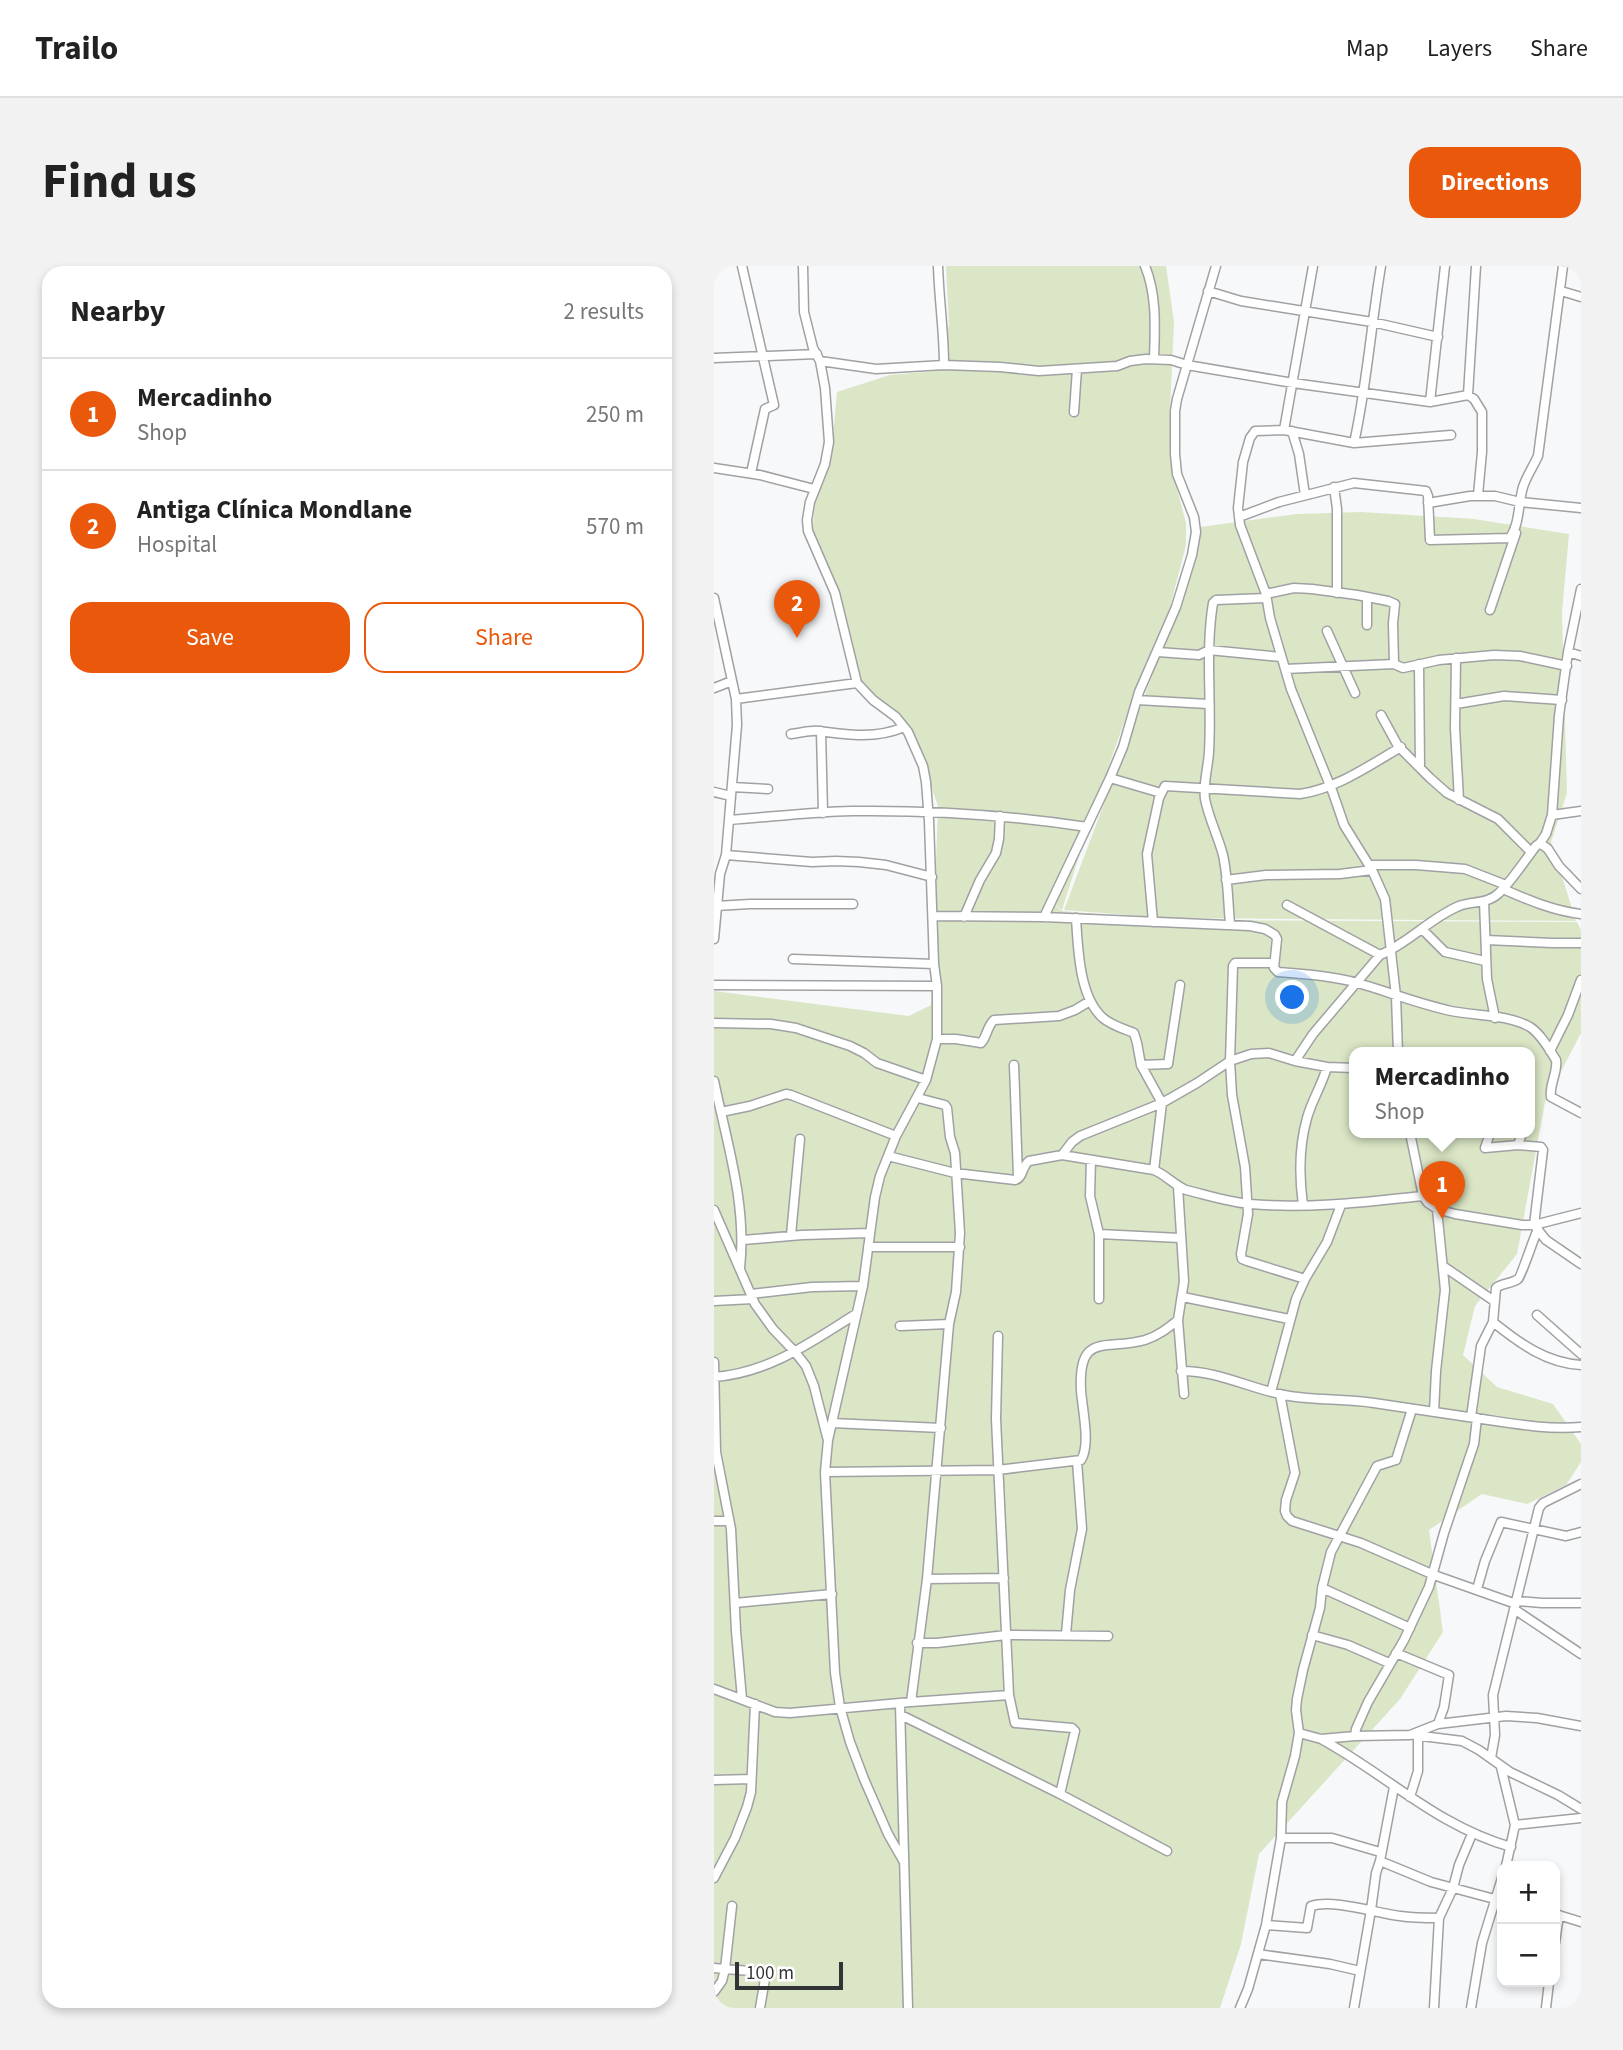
<!DOCTYPE html>
<meta charset="utf-8">
<style>
body{margin:0;font-family:"Source Sans 3",sans-serif;background:#f2f2f2;color:#222}
.controls{position:absolute;right:21px;bottom:21px;display:grid;overflow:hidden;border-radius:14px;box-shadow:0 4px 10px #0003}
.controls button{width:63px;height:63px;display:grid;place-items:center;padding:0;border:0;border-bottom:2px solid #e0e0e0;background:#fff;color:#222;font:35px sans-serif}
.scale{position:absolute;left:21px;bottom:18px;width:108px;box-sizing:border-box;padding-left:7px;border:4px solid #323334;border-top:0;font-size:19px;line-height:24px;white-space:nowrap;color:#323334;-webkit-text-stroke:5px #fff;paint-order:stroke}
.you{position:absolute;left:579px;top:732px;width:24px;height:24px;margin:-18px;border:5px solid #fff;border-radius:50%;background:#1a73e8;box-shadow:0 0 0 10px #1a73e833}
.badge{display:grid;place-items:center;width:46px;height:46px;border-radius:50%;background:#ea580c;color:#fff;font-size:23px;font-weight:700}
.pin{position:absolute;translate:-50% -58px;filter:drop-shadow(0 2px 4px #0008)}
.pin::after{content:'';position:absolute;top:37px;width:24px;height:21px;background:inherit;clip-path:polygon(0 0,100% 0,50% 100%)}
.popup{position:absolute;left:635px;top:781px;width:186px;height:91px;box-sizing:border-box;display:grid;place-content:center;border-radius:14px;background:#fff;filter:drop-shadow(0 2px 5px #0005);font-size:23px;white-space:nowrap;color:#767676}
.popup b{font-size:26px;color:#222}
.popup::after{content:'';position:absolute;left:50%;top:100%;margin-left:-14px;border:14px solid transparent;border-top-color:#fff}
.list{margin:0;padding:0;list-style:none}
h2{display:flex;justify-content:space-between;align-items:center;height:91px;margin:0;padding:0 28px;font-size:30px}
h2 small{font-size:23px;font-weight:400;color:#767676}
.list li{display:grid;grid-template-columns:46px 1fr auto;gap:21px;align-items:center;box-sizing:border-box;height:112px;padding:0 28px;border-top:2px solid #e0e0e0}
.list b{display:block;font-size:26px;white-space:nowrap}
.list p{margin:0;font-size:23px;white-space:nowrap;color:#767676}
.list em{font-size:23px;font-style:normal;color:#767676}
.actions{display:flex;gap:14px;padding:21px 28px}
.actions a{flex:1;padding:16px 0;border:2px solid #ea580c;border-radius:21px;text-align:center;font-size:24px;color:#ea580c}
.actions .main{background:#ea580c;color:#fff}
.map{position:relative;flex:none;width:867px;height:1742px;overflow:hidden;border-radius:21px}
header{display:flex;align-items:center;gap:42px;box-sizing:border-box;height:98px;padding:0 35px;background:#fff;border-bottom:2px solid #e0e0e0}
header strong{font-size:33px}
nav{display:flex;gap:38px;margin-inline-start:auto;font-size:24px}
.intro{display:flex;align-items:center;justify-content:space-between;box-sizing:border-box;height:168px;padding:0 42px}
h1{margin:0;font-size:49px}
.button{padding:18px 32px;border-radius:21px;background:#ea580c;color:#fff;font-size:24px;font-weight:700}
main{display:flex;gap:42px;padding:0 42px}
aside{flex:1;background:#fff;border-radius:21px;box-shadow:0 4px 10px #0003}
.map>svg:first-child{display:block}
</style>
<header>
<strong>Trailo</strong>
<nav><a>Map</a><a>Layers</a><a>Share</a></nav>
</header>
<div class="intro"><h1>Find us</h1><a class="button">Directions</a></div>
<main>
<aside>
<h2>Nearby<small>2 results</small></h2>
<ul class="list">
<li><span class="badge">1</span><div><b>Mercadinho</b><p>Shop</p></div><em>250 m</em></li>
<li><span class="badge">2</span><div><b>Antiga Clínica Mondlane</b><p>Hospital</p></div><em>570 m</em></li>
</ul>
<div class="actions"><a class="main">Save</a><a>Share</a></div>
</aside>
<div class="map">
<svg width="867" height="1742" viewBox="0 0 867 1742">
<rect width="100%" height="100%" fill="#f7f8fa"/>
<!-- green -->
<path fill="#dae6c5" fill-rule="evenodd" d="M232,0h220l8,56 -4,88 2,43 5,36 9,34v22l-16,62 -27,62 -46,130 -35,111 -19,-15 19,16 104,9 411,2 4,8v103l-36,69 -28,152 -42,52 -12,49 34,32 56,17 28,40v18l-15,23 -39,19 -45,-10 -53,36 14,102 -43,67 -141,155 -18,90 -21,64h-506v-1017l195,25 22,-11 7,-199 -24,-69 -16,-24 -12,-5 -28,-27 -4,-18 -42,-130 3,-31 16,-44 6,-66 53,-17 45,-4 14,-46zM640,787h176v80h-176z
M647,246l113,7 95,15 -7,79 5,180 -16,49 25,79 -410,-3 -102,-8 114,-303 22,-80 97,-13z"/>
<g fill="none" stroke-linecap="round" stroke-linejoin="round">
<!-- minor casing -->
<g stroke="#a0a1a3" stroke-width="11">
<path id="minor" d="M28,0l32,139 -9,4 -14,64
M89,0l1,46 9,36 7,13 5,27 4,54 -4,22 -15,38 -3,18 1,11 27,62 22,90 16,17 23,17 12,15 15,34 3,16 3,39 5,143 3,22v53l-11,41 -30,56 -16,40 -5,21 -12,89 -35,154 -3,32 10,201 5,34 10,35 14,37 24,55 16,28
M224,0c1,33 6,66 6,99
M431,0c12,29 10,62 9,93
M731,0l-15,136 38,-7
M494,25l33,10 131,21 66,15
M847,25l20,6
M0,92l103,-4
M106,95l56,8 68,-4 56,2 39,4 78,-5 13,-5 16,-2 25,1 16,5 106,18 137,19
M754,129l8,-129
M754,129l6,4 8,13v40l-4,43
M360,146l3,-43
M570,164l29,-164
M578,165l7,23 6,41
M640,177c13,-58 17,-118 27,-177
M0,202l46,7 54,14
M620,221l3,22v84
M714,237l42,-7h25l25,6 61,6
M525,251l40,-15 75,-19 72,8 2,5 2,44 80,-2c10,-15 8,-34 13,-51 4,-12 10,-20 15,-31l25,-190
M552,328l28,-6 18,1 45,6 31,6 7,3 -2,19 1,41
M0,332l22,101 1,26 -11,130 -6,19 -6,65
M776,344l26,-77
M653,359v-28
M613,365l28,62
M444,386l41,3 10,-5 72,7
M854,386l13,4
M742,392l-1,70 4,72
M705,398l1,104
M571,403l109,-5 9,4 36,-8 55,-5 26,1 47,10
M0,422l18,-7
M22,433l121,-16
M423,434l71,4
M742,438l48,-8 58,4
M667,449l17,31 32,32 17,15 51,26 33,33
M107,465l2,82
M77,468c9,-1 19,-4 28,-3 29,4 58,8 85,-4
M396,512l51,15
M18,521l36,2
M0,526l17,4
M838,549l29,-4
M15,554c41,-3 82,-8 123,-9 79,-1 157,4 235,16
M826,577l8,6 11,17 22,23
M12,589l86,7 24,-1 23,1 27,3 46,12
M655,599h47l49,4 41,16
M512,614l40,-5 74,-1 32,-4
M789,623c25,11 51,22 78,25
M770,635l3,78 8,39
M573,639l93,50
M2,640l34,-2h103
M219,650l111,1 206,9 15,3 10,6 2,4 -3,29 4,4c27,2 54,4 80,11 31,9 61,21 93,28 25,5 56,3 79,16 11,7 19,22 26,33 2,13 -7,24 -5,37l30,16
M250,651l16,-37 16,-27 3,-14 1,-23
M330,651l66,-139 13,-31 16,-55 37,-85 16,-52 4,-23 -2,-15 -17,-43 -2,-20v-43l2,-12 39,-133
M362,652c2,30 3,79 27,100 8,7 21,11 31,15l3,10 4,22 21,38 -8,67
M439,656l-6,-68 12,-56 6,-12 135,8c36,-5 70,-29 101,-47
M516,658c-2,-22 -2,-46 -7,-69 -5,-19 -14,-36 -18,-56 -2,-16 3,-31 4,-47 3,-50 -4,-100 4,-149l3,-3 50,-2
M708,663l23,23 40,9
M772,674l66,3h29
M79,693l141,5
M560,697h-39l-2,3 -3,95 2,34 13,72 3,47 -7,40 1,5 5,2 58,18
M0,719l223,1
M0,757l57,1 25,4 54,18 14,7 13,10 49,17
M223,773h19l25,4c6,-6 6,-17 13,-23l65,-4 16,-6 15,-9
M836,785l18,-36 13,-35
M684,787l-2,-57 -11,-97 -13,-29 -28,-45 -11,-32 -42,-104 -21,-71 -4,-24 -26,-69 -2,-17 5,-46 7,-24 5,-7 29,-1 70,13 97,-8
M581,795l18,-27 67,-79c29,-12 50,-37 79,-49 13,-5 29,-2 40,-13 12,-11 26,-33 37,-47l4,-3 6,-9 6,-19 7,-99 9,-64 13,-63
M300,799l4,111
M427,799l27,-1 12,-79
M0,815c13,62 33,124 26,187
M7,846l29,-6 36,-12 5,1 105,41
M696,867l13,63 5,7 9,6 18,5 67,11h12l47,-12
M776,867l-5,15 33,-3
M808,867l-4,12 23,2 2,3 -9,75 12,15 35,24
M348,889l92,15c12,5 20,15 32,20 21,5 43,12 64,14 58,5 116,-2 173,-8
M174,890l67,17 60,7c8,-2 7,-14 14,-19l33,-6 10,-13 8,-6 82,-33 35,-20 33,-22 21,-7 18,-1 26,8 32,6 27,1
M377,894l-1,36 9,38v65
M464,921l6,94 -6,39 6,74
M589,939c-4,-29 -4,-59 4,-87 5,-18 15,-33 20,-51
M0,944l41,94 18,25 22,23 11,14 8,20 13,51
M385,968l81,4
M77,969l9,-96
M29,974l59,-5 67,-2
M154,981h92
M729,1000l51,35
M37,1028l61,-7 51,-1
M469,1031l106,22
M0,1035l39,-2
M823,1049l44,39
M779,1056c26,21 53,41 88,43
M186,1060l49,-2
M284,1070l-2,83 13,276 6,28 57,5 3,3 -15,63
M0,1096l2,90 15,77 5,102 6,68
M467,1105c38,0 67,17 103,24 30,6 60,3 90,8 34,5 67,10 101,15 35,5 70,12 106,9
M0,1111c55,-4 97,-35 142,-63
M557,1126l25,-93 9,-20 22,-37 14,-37
M566,1128l15,79 -9,27 -1,11 2,5 5,5 69,22 73,32 82,29
M720,1146l2,-41 9,-81 -8,-81
M757,1151l10,-71 12,-24 3,-34c6,-5 15,-4 22,-9 3,-2 16,-42 20,-50
M118,1157l109,5
M111,1206l173,-2 83,-10c10,-15 1,-52 0,-70 -3,-59 25,-39 64,-50 13,-4 23,-12 33,-20
M0,1255h15
M213,1313l77,-1
M608,1322l88,40
M763,1323l8,-28 16,-39 65,14 15,-4
M803,1335l25,2h39
M21,1337l97,-9
M800,1343l67,45
M352,1368l4,-44 12,-61 -5,-68
M598,1369l36,10 41,18
M203,1377h20l69,-8 102,1
M682,1387l53,22 -5,32 -6,17
M0,1423l61,23 15,1 121,-11 16,-123 22,-255 7,-32 4,-59 -5,-80 -5,-16 -3,-29 -2,-3 -27,-7
M197,1436l98,-7
M186,1438l8,304
M187,1449l159,79 107,57
M585,1467l22,6 34,-3 55,-1 28,-11 68,-8 31,2 44,8
M700,1469l48,6 17,9 31,22 48,23 23,14
M641,1470l1,-7 12,-27 36,-62 25,-53 15,-54 30,-89 3,-26
M607,1473c66,36 116,87 190,108
M777,1492l4,-23 -2,-40 46,-187 4,-5 38,-19
M787,1501l14,58 -9,41
M0,1514l37,-1
M696,1531l8,-26v-36
M801,1559l66,-7
M567,1572h51l48,14
M666,1595l51,21 71,19
M0,1612l21,-40 12,-31 4,-15 4,-88
M841,1648l26,8
M552,1659l41,3 4,-22c23,-7 65,7 89,10 13,2 26,2 39,2
M841,1677l4,-28
M544,1688l72,10 30,7
M0,1702l11,1 7,-63
M0,1726l8,-11 3,-12 38,3 2,7 -5,29
M526,1742l8,-19 18,-64 15,-87 1,-36 13,-46 4,-23 -3,-23 1,-11 6,-29 17,-62 2,-20 9,-36 46,-86 19,-6 16,-51
M640,1742l17,-98 5,-37 4,-12 14,-74
M720,1742l5,-90 14,-30 6,-23 13,-31
M757,1742l11,-65 20,-65
M832,1742l3,-26"/>
</g>
<!-- minor -->
<use href="#minor" stroke="#fff" stroke-width="8"/>
</g>
</svg>
<div class="controls">
<button>+</button>
<button>−</button>
</div>
<div class="scale">100 m</div>
<div class="you"></div>
<div class="pin badge" style="left:728px;top:953px">1</div>
<div class="popup"><b>Mercadinho</b>Shop</div>
<div class="pin badge" style="left:83px;top:372px">2</div>
</div>
</main>
